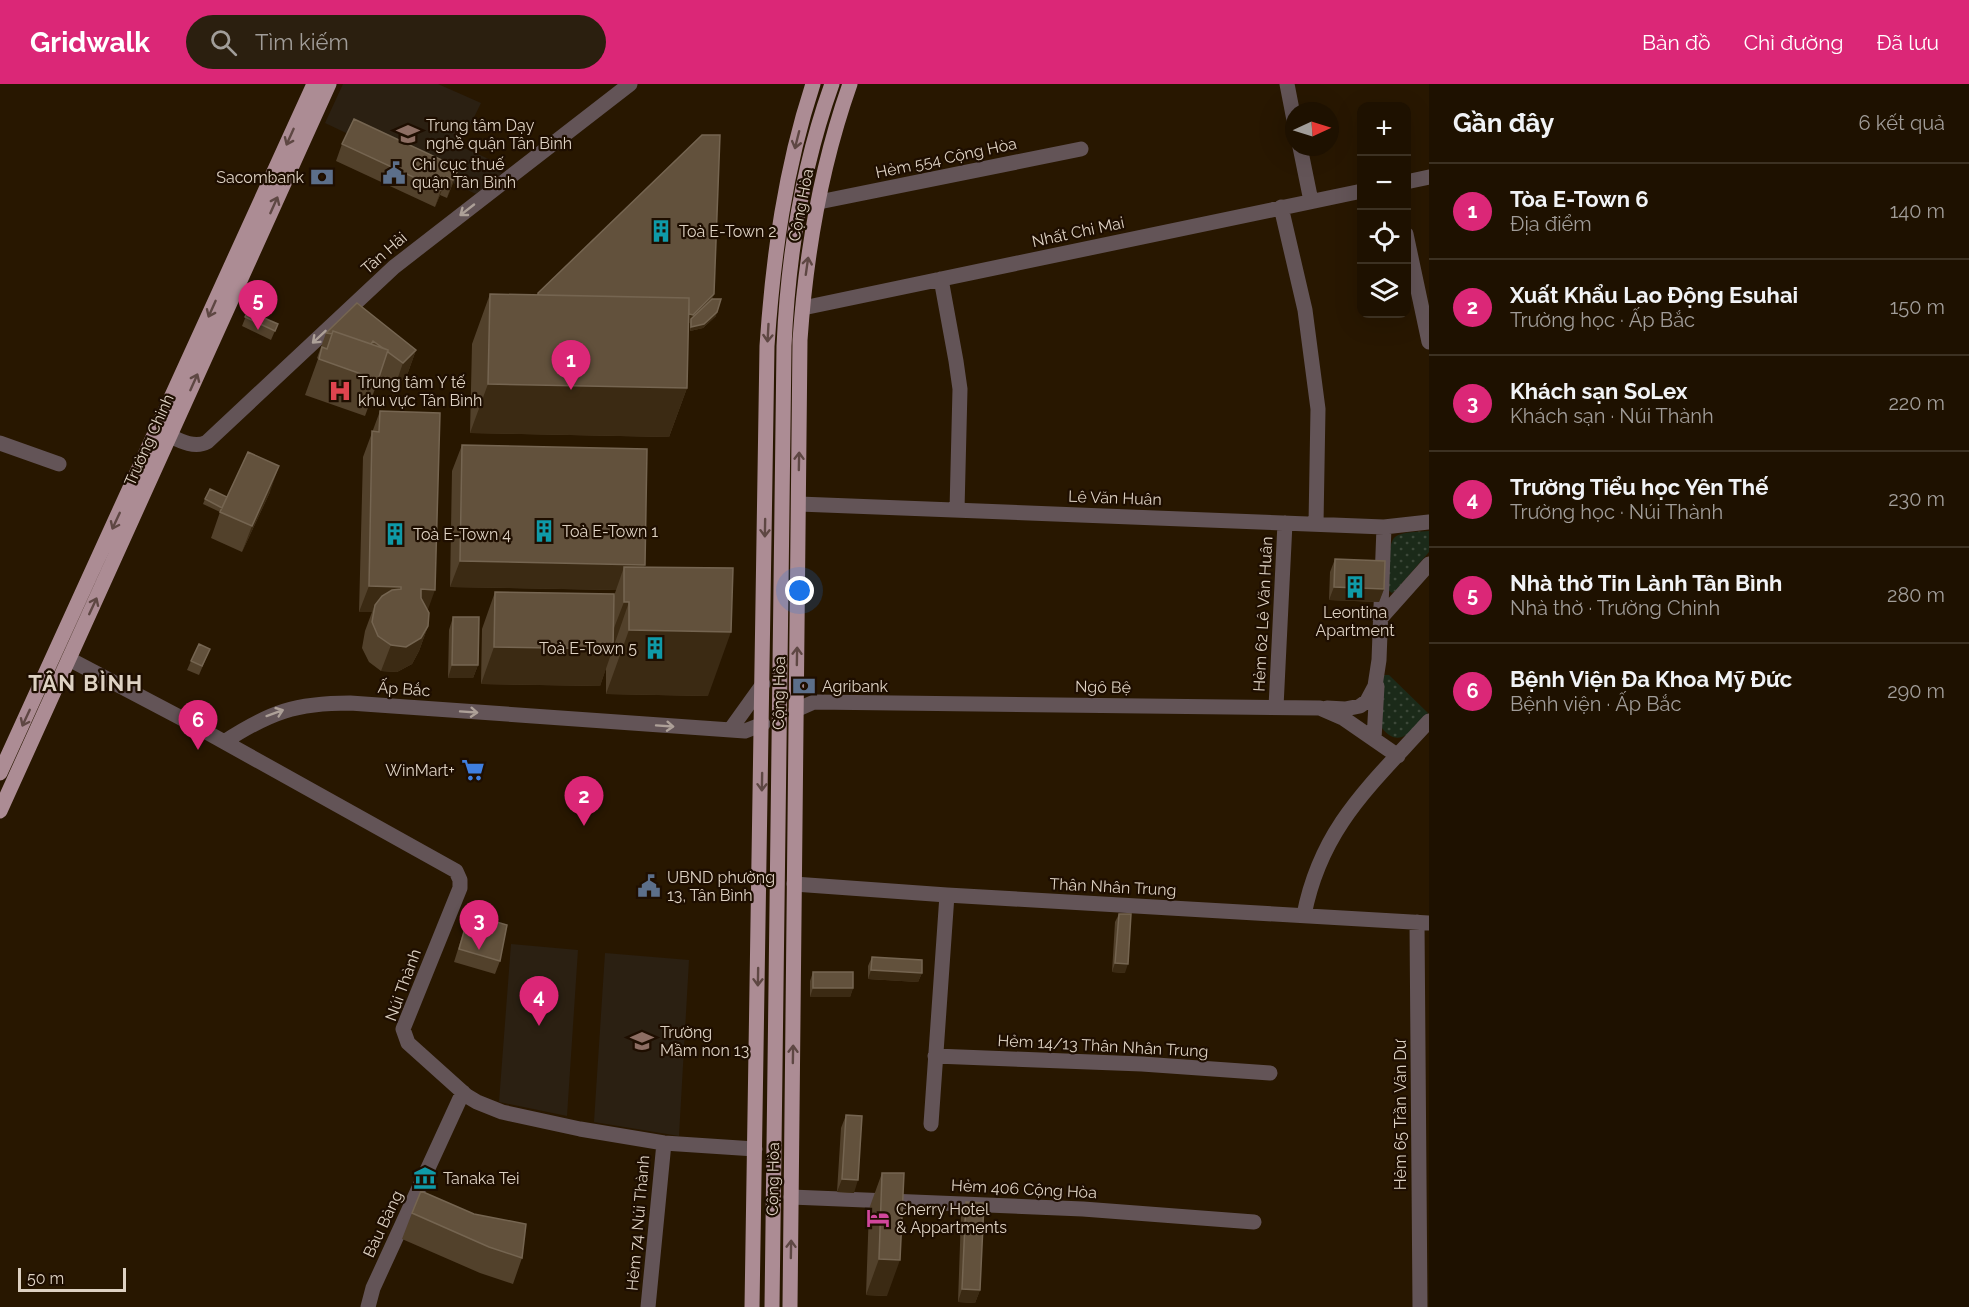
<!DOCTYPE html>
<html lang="vi">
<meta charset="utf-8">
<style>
body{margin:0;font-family:Raleway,sans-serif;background:#2b1f0f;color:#f1f3f6}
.controls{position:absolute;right:18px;top:18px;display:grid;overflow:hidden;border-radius:12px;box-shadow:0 6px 24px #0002}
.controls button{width:54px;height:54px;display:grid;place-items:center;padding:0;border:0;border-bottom:2px solid #3c3122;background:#1e1100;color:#f1f3f6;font:30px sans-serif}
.compass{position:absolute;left:1285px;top:18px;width:54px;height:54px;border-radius:50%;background:#1e1100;box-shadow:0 6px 24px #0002;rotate:86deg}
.scale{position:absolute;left:18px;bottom:15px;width:108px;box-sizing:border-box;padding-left:6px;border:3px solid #ded2c3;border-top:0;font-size:16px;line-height:21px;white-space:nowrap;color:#ded2c3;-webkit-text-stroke:4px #1e0e00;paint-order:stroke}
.you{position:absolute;left:800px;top:507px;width:21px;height:21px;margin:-15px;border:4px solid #fff;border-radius:50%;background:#1a73e8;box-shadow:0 0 0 9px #1a73e833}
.badge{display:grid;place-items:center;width:39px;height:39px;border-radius:50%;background:#db2777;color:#fff;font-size:20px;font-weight:700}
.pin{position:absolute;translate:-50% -50px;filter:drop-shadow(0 2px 3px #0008)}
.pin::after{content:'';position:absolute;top:32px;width:21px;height:18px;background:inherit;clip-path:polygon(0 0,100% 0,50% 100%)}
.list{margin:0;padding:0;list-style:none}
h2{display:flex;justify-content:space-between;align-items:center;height:78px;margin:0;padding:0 24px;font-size:26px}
h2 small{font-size:20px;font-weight:400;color:#a19d99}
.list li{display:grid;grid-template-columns:39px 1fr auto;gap:18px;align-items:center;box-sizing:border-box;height:96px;padding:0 24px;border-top:2px solid #3c3122}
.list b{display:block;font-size:22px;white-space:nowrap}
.list p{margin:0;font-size:20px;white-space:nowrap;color:#a19d99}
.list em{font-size:20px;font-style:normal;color:#a19d99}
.icon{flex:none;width:33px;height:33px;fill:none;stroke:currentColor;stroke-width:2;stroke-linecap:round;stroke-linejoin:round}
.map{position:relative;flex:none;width:1429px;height:1223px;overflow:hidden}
header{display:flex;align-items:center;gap:36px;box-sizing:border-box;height:84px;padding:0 30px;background:#db2777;color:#fff}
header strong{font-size:28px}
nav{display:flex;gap:33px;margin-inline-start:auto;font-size:21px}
.search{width:420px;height:54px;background:#2b1f0f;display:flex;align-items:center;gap:15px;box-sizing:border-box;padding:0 21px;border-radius:33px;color:#a19d99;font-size:22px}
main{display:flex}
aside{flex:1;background:#1e1100}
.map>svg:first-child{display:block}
</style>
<header>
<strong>Gridwalk</strong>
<div class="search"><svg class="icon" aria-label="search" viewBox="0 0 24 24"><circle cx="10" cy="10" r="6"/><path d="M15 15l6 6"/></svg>Tìm kiếm</div>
<nav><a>Bản đồ</a><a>Chỉ đường</a><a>Đã lưu</a></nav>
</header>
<main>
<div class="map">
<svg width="1429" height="1223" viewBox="0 0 1429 1223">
<defs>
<pattern id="park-dots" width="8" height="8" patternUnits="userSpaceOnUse" patternTransform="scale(1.5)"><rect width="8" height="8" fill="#1b2a19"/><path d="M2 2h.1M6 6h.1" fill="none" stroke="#3c4839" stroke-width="1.8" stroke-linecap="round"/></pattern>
</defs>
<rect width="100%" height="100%" fill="#281700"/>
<!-- education -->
<path fill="#2b2012" d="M343,0h95l43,19 -21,43 31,14 11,13 -26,21 -151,-71z
M511,860l67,6 -11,166 -68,-14z
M605,869l84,7 -10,176 -85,-14z"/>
<!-- park -->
<path fill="url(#park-dots)" d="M1429,447v21l-33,38 -4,3 -4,-3c0,-12 -1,-46 7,-53 8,-6 25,-5 34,-6z
M1385,591h4l39,38c-13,15 -28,38 -46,15l-1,-50z"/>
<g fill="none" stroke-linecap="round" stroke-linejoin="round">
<!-- minor -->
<path stroke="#635457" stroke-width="15" d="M1287,0l7,36
M1300,63l11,54
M1406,98l23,-5
M819,118l262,-53
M1281,123l24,103 13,99 -2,115
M1406,150l23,108
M941,195l15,82 4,28 -3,121
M803,224l559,-117
M159,347c15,6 33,19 48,11l187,-175 236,-183
M0,359l59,21
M799,420l585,23 45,-5
M1380,535l49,-55
M69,575l114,60 273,152 4,9v8l-57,141 5,14 59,53 10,6 25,10 78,17 84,14 91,6
M1276,623l9,-184
M1327,624l18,1 15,-3 7,-5 8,-15 4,-26 5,-133
M796,626l18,-8 506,6 23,10 55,38
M730,646l33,-46
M1374,655l3,-53
M224,658c46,-30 72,-39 126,-39l395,28 18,-7
M794,800l153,11 482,28
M1304,831c17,-88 67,-130 125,-194
M1417,838l3,385
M935,972l207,8 128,9
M931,1040l16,-229
M791,1113l292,12 171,13
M368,1223l5,-19 90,-196
M648,1223l16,-164"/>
<!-- major -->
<path stroke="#ac8c94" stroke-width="15" d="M0,689l314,-689
M0,727l329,-727
M752,1223l15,-961c6,-89 18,-177 46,-262
M772,1223l12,-961c4,-88 18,-179 48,-262
M790,1223l10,-967c6,-87 21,-174 50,-256"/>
</g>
<!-- wall -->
<path fill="#52412b" d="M342,60l117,24 -12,30 -7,-3 -5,12 -99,-46z
M538,209l176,1 -2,5 4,17 -13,12 -13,3v-8h-2l-1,65 -18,49 -199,-4 2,-89 18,-50 47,1z
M357,219l59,47 -9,25 -13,14 -15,-11 -14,38 -60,-21 13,-36 -1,-1 9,-25z
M248,227l30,13 -7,16 -29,-14z
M380,327l48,200v15l-9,25 -7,13 -15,8 -16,-1 -12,-9 -7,-14 3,-17 7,-19h-13l4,-155z
M462,361l182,122 64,129 -102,-2v-26l-6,18 -119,-2 1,-55 13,-37 119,4 2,-6 -166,-3 2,-116z
M270,408l-28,60 -31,-14 9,-26 -17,-8 2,-5z
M1335,475l49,30 -5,13 -50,-2 1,-28z
M453,533l25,48 -5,13h-25l1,-48z
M210,565l-11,26 -12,-5 4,-9z
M469,830l31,47 -5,13 -41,-12z
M1119,830l6,59 -13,-1 3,-50z
M872,873l50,16 -4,9 -50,-3v-13z
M813,888l40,16 -3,9h-40v-16z
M846,1031l8,78 -17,-1 4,-64z
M882,1089l5,123 -21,-1 3,-86z
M966,1118l14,88 -5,13 -17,-1 3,-86z
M412,1129l110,45 -9,26 -33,-11 -78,-34z"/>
<!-- shaded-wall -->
<path fill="#3b2a13" d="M459,84l-7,17 -5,13 6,-18z
M447,93l-7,18 -5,12 6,-17z
M714,210l-3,9 -20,16 -1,4 -155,-3z
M717,228l-1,4 -13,12 -13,3 1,-4z
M416,266l-9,25 -13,14 9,-26z
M488,300l199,4 -18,49 -199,-4z
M279,382l-9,26 -28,60 10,-26z
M460,477l185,4 -9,26 -12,-24 -8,23 -166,-3z
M369,502l32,1 -9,26 -17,-8 -3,7h-13z
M1334,503l50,2 -5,13 -50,-2z
M421,505l14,1 -9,25h-14z
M624,518h5l-29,84 -119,-2 13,-37 112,2z
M428,542l-9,25 -7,13 -15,8 -16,-1 10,-26z
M629,546l102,2 -23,64 -102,-2z
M452,581h26l-5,13h-25z
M1115,879l13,1 -3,9 -13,-1z
M871,886l51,3 -4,9 -50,-3z
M813,904h40l-3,9h-40z
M842,1095l16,1 -4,13 -17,-1z
M879,1175l21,1 -13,36 -21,-1z
M962,1205l18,1 -5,13 -17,-1z"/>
<!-- building -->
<path fill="#62513c" stroke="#756551" stroke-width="1.5" d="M354,35l105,49 -6,12 -6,-3 -6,13 -99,-46z
M702,51h18l-6,159 -21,21 -4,-1v-16l-151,-3v-2z
M490,210l199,4 -2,90 -199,-4z
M712,215h9l-4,13 -13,12 -13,3v-8z
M357,219l59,47 -13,13 -15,-11v-2l-5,-2 -10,-7 -2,3 -38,-13 -1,3 -6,-1z
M248,227l30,13 -3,7 -30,-14z
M333,247l55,19 -10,30 -59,-21 3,-12 5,2z
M380,327l60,2 -5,177 -14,-1v9l8,15 -1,13 -7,12 -15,9 -15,-2 -13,-9 -6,-14 3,-17 7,-9 10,-6 9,-1v-2l-32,-1 3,-155 7,1z
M462,361l185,4 -2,116 -185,-4z
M248,368l31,14 -27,60 -32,-14z
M210,405l17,8 -5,11 -17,-9z
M1335,475l50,2 -1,28 -50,-2z
M624,483l109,1 -2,64 -102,-2v-28h-5z
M495,508l119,2 -1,55 -119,-2z
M453,533h26l-1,48h-26z
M199,560l11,5 -8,17 -11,-5z
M469,830l38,11 -7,36 -41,-12z
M1119,830h12l-3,50 -13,-1z
M872,873l50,3v13l-51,-3z
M813,888h40v16h-40z
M846,1031l16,1 -4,64 -16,-1z
M882,1089h22l-4,87 -21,-1z
M421,1107l53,23 52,10 -4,34 -33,-11 -77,-34z
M966,1118l18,1 -4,87 -18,-1z"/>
<!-- one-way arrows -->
<defs><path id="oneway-shaft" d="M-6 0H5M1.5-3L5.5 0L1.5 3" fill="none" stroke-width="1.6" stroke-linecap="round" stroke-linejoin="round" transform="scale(1.5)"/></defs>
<g stroke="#5e4743">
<use href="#oneway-shaft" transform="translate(290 53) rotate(114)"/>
<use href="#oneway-shaft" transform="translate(797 56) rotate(104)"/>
<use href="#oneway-shaft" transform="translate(274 121) rotate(-66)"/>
<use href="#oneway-shaft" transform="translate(807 182) rotate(-82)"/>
<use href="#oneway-shaft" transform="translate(212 225) rotate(114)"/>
<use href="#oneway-shaft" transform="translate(768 249) rotate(93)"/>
<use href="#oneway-shaft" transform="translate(194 298) rotate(-66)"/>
<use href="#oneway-shaft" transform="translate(799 377) rotate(-89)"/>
<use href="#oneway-shaft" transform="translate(116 437) rotate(115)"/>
<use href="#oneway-shaft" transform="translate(765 444) rotate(91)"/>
<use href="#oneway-shaft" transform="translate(93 522) rotate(-65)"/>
<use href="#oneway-shaft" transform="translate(797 572) rotate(-89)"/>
<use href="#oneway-shaft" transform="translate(26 634) rotate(115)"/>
<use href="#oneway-shaft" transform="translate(762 698) rotate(91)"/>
<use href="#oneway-shaft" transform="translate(758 893) rotate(91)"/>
<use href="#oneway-shaft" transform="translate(793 970) rotate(-89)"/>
<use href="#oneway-shaft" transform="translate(791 1165) rotate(-89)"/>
</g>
<g stroke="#ada098">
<use href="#oneway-shaft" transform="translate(467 126) rotate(142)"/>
<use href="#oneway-shaft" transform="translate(319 253) rotate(137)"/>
<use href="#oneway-shaft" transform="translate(469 628) rotate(4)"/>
<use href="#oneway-shaft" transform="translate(275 629) rotate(-20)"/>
<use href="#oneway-shaft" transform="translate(665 642) rotate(4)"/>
</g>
<!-- icons -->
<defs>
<g id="university-bare" transform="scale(1.8)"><path d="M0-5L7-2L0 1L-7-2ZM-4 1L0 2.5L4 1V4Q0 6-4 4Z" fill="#8d6e63" stroke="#1e0e00" stroke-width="2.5" paint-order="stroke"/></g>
<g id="civic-bare" transform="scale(1.8)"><path d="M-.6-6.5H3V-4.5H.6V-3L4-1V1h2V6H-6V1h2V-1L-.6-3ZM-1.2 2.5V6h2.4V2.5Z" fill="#5c6f8a" stroke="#1e0e00" stroke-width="2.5" paint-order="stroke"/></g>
<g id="bank-bare" transform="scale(1.8)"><path d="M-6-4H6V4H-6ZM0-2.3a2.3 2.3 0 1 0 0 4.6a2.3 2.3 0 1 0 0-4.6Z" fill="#5c6f8a" stroke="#1e0e00" stroke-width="2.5" paint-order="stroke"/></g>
<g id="building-bare" transform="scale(1.8)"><path d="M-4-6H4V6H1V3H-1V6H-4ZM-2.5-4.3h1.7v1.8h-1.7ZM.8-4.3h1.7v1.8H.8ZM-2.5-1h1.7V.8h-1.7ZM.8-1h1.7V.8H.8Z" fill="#0f9aa8" stroke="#1e0e00" stroke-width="2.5" paint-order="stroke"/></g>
<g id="hospital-bare" transform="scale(1.8)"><path d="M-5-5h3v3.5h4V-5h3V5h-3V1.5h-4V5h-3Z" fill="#e0444e" stroke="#1e0e00" stroke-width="2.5" paint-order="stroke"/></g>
<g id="supermarket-bare" transform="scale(1.8)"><path d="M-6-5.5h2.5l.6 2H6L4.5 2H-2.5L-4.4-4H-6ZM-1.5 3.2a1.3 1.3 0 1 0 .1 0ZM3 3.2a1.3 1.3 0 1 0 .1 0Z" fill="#3f7fe0" stroke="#1e0e00" stroke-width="2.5" paint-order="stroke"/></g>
<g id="school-bare" transform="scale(1.8)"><path d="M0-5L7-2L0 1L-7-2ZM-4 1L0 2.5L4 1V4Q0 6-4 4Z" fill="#8d6e63" stroke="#1e0e00" stroke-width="2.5" paint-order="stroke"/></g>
<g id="museum-bare" transform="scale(1.8)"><path d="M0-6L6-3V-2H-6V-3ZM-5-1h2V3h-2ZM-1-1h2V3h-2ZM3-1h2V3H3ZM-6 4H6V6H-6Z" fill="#0f9aa8" stroke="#1e0e00" stroke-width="2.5" paint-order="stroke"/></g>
<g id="hotel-bare" transform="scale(1.8)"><path d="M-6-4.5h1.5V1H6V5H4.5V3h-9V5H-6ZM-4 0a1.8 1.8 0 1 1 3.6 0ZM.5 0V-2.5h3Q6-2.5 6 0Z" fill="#d1479c" stroke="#1e0e00" stroke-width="2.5" paint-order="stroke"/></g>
</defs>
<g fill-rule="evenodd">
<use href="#university-bare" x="408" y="50"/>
<use href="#civic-bare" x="394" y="89"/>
<use href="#bank-bare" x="322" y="93"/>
<use href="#building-bare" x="661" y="147"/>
<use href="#hospital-bare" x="340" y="307"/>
<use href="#building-bare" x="544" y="447"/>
<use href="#building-bare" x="395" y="450"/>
<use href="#building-bare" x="1355" y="503"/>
<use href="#building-bare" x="655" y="564"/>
<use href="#bank-bare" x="804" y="602"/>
<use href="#supermarket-bare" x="473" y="686"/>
<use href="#civic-bare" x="649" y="802"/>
<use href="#school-bare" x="642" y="957"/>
<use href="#museum-bare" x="425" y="1094"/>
<use href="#hotel-bare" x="878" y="1134"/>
</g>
<g text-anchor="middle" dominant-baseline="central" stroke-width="4.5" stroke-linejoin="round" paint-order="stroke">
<!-- poi labels -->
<g font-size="16" fill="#ded2c3" stroke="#1e0e00" text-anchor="start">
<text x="426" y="41">Trung tâm Dạy<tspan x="426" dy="18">nghề quận Tân Bình</tspan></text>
<text x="412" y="80">Chi cục thuế<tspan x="412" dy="18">quận Tân Bình</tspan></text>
<text x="304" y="93" text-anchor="end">Sacombank</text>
<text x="679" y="147">Toà E-Town 2</text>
<text x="358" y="298">Trung tâm Y tế<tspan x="358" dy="18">khu vực Tân Bình</tspan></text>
<text x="562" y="447">Toà E-Town 1</text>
<text x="413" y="450">Toà E-Town 4</text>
<text x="1355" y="528" text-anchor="middle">Leontina<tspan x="1355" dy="18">Apartment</tspan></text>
<text x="637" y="564" text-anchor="end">Toà E-Town 5</text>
<text x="822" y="602">Agribank</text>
<text x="455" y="686" text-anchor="end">WinMart+</text>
<text x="667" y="793">UBND phường<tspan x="667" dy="18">13, Tân Bình</tspan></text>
<text x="660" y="948">Trường<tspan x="660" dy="18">Mầm non 13</tspan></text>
<text x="443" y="1094">Tanaka Tei</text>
<text x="896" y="1125">Cherry Hotel<tspan x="896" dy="18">&amp; Appartments</tspan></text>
</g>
<!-- street labels -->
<g font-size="16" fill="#ded2c3" stroke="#1e0e00">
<text transform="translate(946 74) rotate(-12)">Hẻm 554 Cộng Hòa</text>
<text transform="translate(801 121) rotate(-79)">Cộng Hòa</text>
<text transform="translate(1078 148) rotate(-12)">Nhất Chi Mai</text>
<text transform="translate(384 169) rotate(-41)">Tân Hải</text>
<text transform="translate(149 356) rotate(-66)">Trường Chinh</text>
<text transform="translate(1115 414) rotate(2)">Lê Văn Huân</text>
<text transform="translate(1263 530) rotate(-87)">Hẻm 62 Lê Văn Huân</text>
<text transform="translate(1103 603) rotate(1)">Ngô Bệ</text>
<text transform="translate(404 605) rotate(4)">Ấp Bắc</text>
<text transform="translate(779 609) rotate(-89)">Cộng Hòa</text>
<text transform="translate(1113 803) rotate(3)">Thân Nhân Trung</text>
<text transform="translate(403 901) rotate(-70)">Núi Thành</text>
<text transform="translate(1103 962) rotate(3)">Hẻm 14/13 Thân Nhân Trung</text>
<text transform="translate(1400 1031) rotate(-90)">Hẻm 65 Trần Văn Dư</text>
<text transform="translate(773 1095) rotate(-89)">Cộng Hòa</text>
<text transform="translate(1024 1105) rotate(3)">Hẻm 406 Cộng Hòa</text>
<text transform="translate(638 1139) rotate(-85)">Hẻm 74 Núi Thành</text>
<text transform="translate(383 1140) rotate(-65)">Bàu Bàng</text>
</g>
<!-- district labels -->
<g font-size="22" font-weight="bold" letter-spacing="1.5" fill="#ded2c3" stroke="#1e0e00">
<text x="86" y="599">TÂN BÌNH</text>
</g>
</g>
</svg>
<div class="controls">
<button>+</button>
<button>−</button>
<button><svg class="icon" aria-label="locate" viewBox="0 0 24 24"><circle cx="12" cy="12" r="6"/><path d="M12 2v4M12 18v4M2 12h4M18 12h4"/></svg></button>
<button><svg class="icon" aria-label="layers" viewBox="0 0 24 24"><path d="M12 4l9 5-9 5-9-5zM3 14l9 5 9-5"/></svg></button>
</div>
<svg class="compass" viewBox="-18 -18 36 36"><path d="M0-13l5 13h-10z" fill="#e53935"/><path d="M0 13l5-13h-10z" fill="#a19d99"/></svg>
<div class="scale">50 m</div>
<div class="you"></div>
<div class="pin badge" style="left:571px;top:306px">1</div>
<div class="pin badge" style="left:584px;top:742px">2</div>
<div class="pin badge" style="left:479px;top:866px">3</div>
<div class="pin badge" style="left:539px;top:942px">4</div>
<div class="pin badge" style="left:258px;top:246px">5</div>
<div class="pin badge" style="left:198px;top:666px">6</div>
</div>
<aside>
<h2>Gần đây<small>6 kết quả</small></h2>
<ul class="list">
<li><span class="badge">1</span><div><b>Tòa E-Town 6</b><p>Địa điểm</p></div><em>140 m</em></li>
<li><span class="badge">2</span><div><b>Xuất Khẩu Lao Động Esuhai</b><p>Trường học · Ấp Bắc</p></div><em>150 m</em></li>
<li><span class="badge">3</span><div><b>Khách sạn SoLex</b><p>Khách sạn · Núi Thành</p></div><em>220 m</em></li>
<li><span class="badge">4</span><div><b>Trường Tiểu học Yên Thế</b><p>Trường học · Núi Thành</p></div><em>230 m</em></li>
<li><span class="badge">5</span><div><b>Nhà thờ Tin Lành Tân Bình</b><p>Nhà thờ · Trường Chinh</p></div><em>280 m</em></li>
<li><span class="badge">6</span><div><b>Bệnh Viện Đa Khoa Mỹ Đức</b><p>Bệnh viện · Ấp Bắc</p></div><em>290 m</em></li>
</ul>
</aside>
</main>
